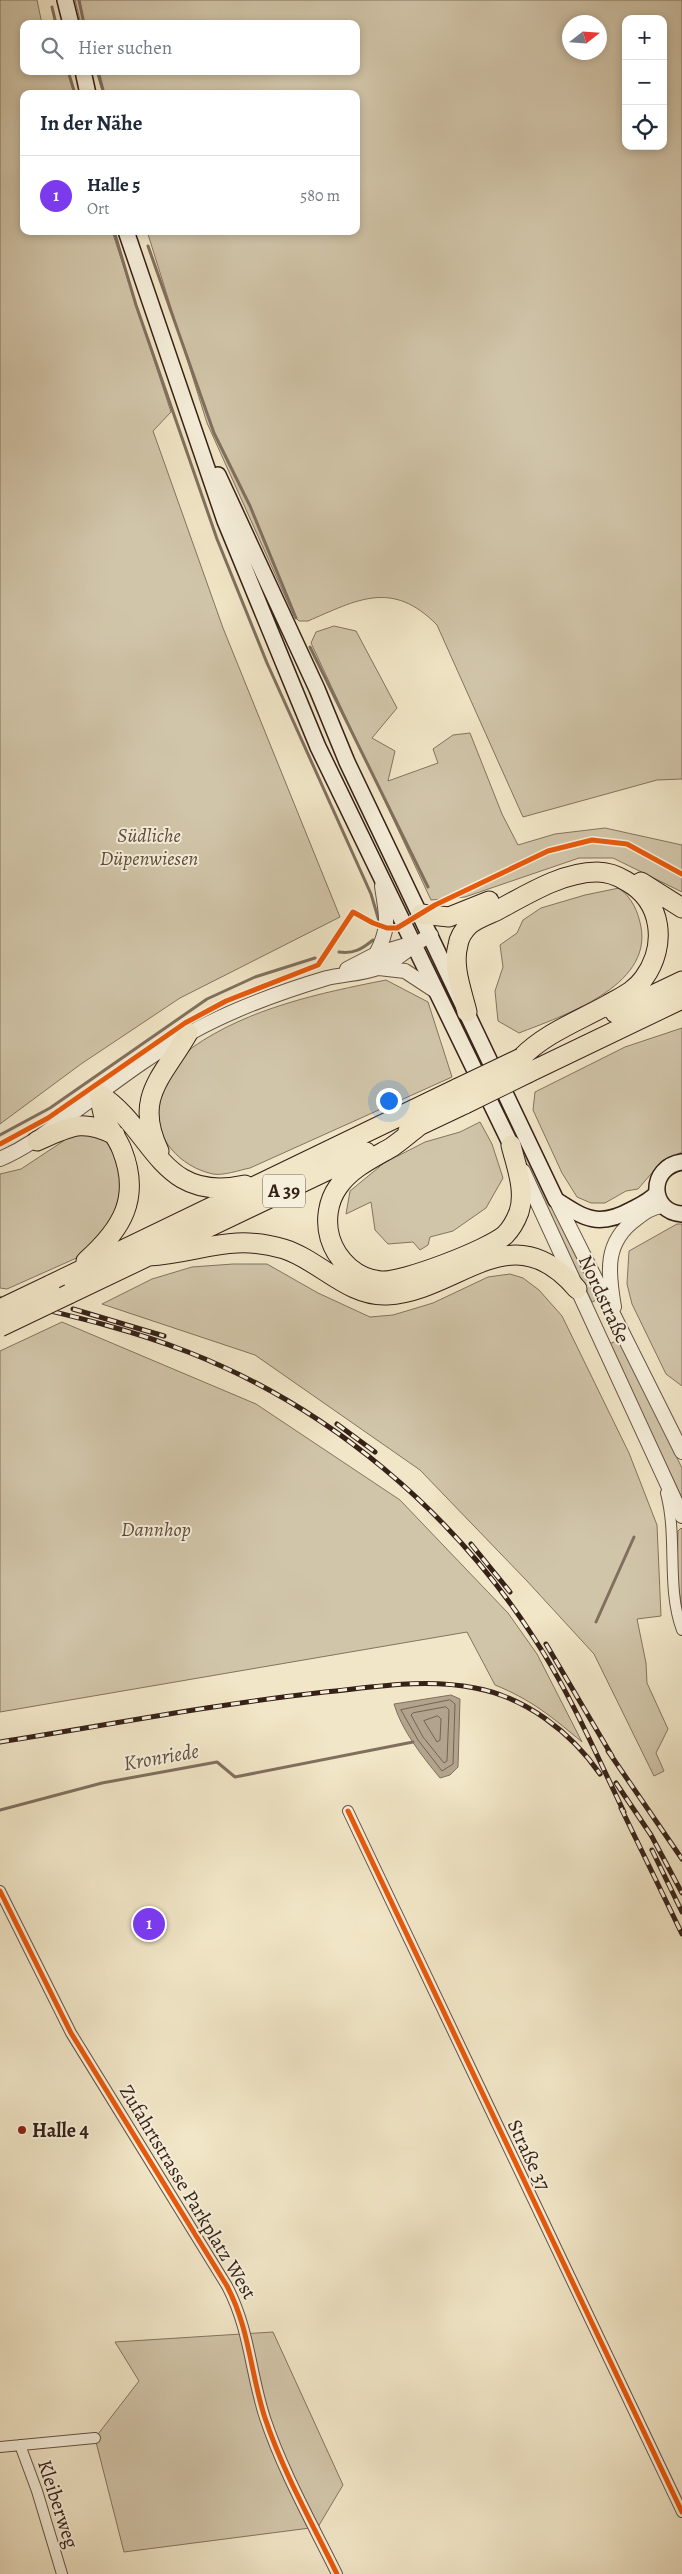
<!DOCTYPE html>
<html lang="de">
<meta charset="utf-8">
<style>
body{margin:0;font-family:Alegreya,serif;background:#f6f6f7;color:#1f2937}
.controls{position:absolute;right:15px;top:15px;display:grid;overflow:hidden;border-radius:10px;box-shadow:0 2px 8px #0003}
.controls button{width:45px;height:45px;display:grid;place-items:center;padding:0;border:0;border-bottom:1px solid #e0e1e3;background:#fff;color:#1f2937;font:25px sans-serif}
.compass{position:absolute;left:562px;top:15px;width:45px;height:45px;border-radius:50%;background:#fff;box-shadow:0 2px 8px #0003;rotate:73deg}
.you{position:absolute;left:388px;top:1100px;width:18px;height:18px;margin:-12px;border:4px solid #fff;border-radius:50%;background:#1a73e8;box-shadow:0 0 0 8px #1a73e833}
.badge{display:grid;place-items:center;width:32px;height:32px;border-radius:50%;background:#7c3aed;color:#fff;font-size:16px;font-weight:700}
.pin{position:absolute;translate:-50% -50%;border:2px solid #fff;box-shadow:0 1px 5px #0006}
.list{margin:0;padding:0;list-style:none}
h2{display:flex;justify-content:space-between;align-items:center;height:65px;margin:0;padding:0 20px;font-size:21px}
h2 small{font-size:16px;font-weight:400;color:#747a83}
.list li{display:grid;grid-template-columns:32px 1fr auto;gap:15px;align-items:center;box-sizing:border-box;height:80px;padding:0 20px;border-top:1px solid #e0e1e3}
.list b{display:block;font-size:19px;white-space:nowrap}
.list p{margin:0;font-size:16px;white-space:nowrap;color:#747a83}
.list em{font-size:16px;font-style:normal;color:#747a83}
.icon{flex:none;width:28px;height:28px;fill:none;stroke:currentColor;stroke-width:2;stroke-linecap:round;stroke-linejoin:round}
.map{position:relative;flex:none;width:682px;height:2574px;overflow:hidden}
.search{position:absolute;background:#fff;box-shadow:0 2px 8px #0003;left:20px;top:20px;width:340px;height:55px;display:flex;align-items:center;gap:12px;box-sizing:border-box;padding:0 18px;border-radius:10px;color:#747a83;font-size:19px}
.panel{position:absolute;background:#fff;box-shadow:0 2px 8px #0003;left:20px;top:90px;width:340px;height:145px;border-radius:10px}
.map>svg:first-child{display:block}
</style>
<div class="map">
<svg width="682" height="2574" viewBox="0 0 682 2574">
<rect width="100%" height="100%" fill="#f1e6c7"/>
<filter id="stains"><feTurbulence type="fractalNoise" baseFrequency=".004" numOctaves="4"/><feColorMatrix values="0 0 0 0 .2 0 0 0 0 .09 0 0 0 0 .02 0 0 0 .5 -.17"/></filter>
<radialGradient id="worn" r=".72"><stop offset=".6" stop-color="#630" stop-opacity="0"/><stop offset="1" stop-color="#630" stop-opacity=".3"/></radialGradient>
<!-- green -->
<path fill="#d1c5a9" stroke="#847360" fill-rule="evenodd" d="M0,0h37l5,24h-18v47h44l6,23h-50v137h88l59,181 -18,19 70,197 117,289 -160,81 -99,66 -81,60z
M75,0h607v779l-25,1 -134,37 -86,-192c-45,-46 -80,-25 -129,-4h-9l-5,-5 -87,-193 -60,-192h209v-137h-253l-7,-23h260v-47h-275zM626,19h37v127h-37zM570,22h30v30h-30z
M334,626l22,5 41,77 -25,30 23,13 -7,30 50,-18 -5,-14 20,-14 17,-2 32,81 16,31 37,-11 50,-6 77,17v47l-69,-34h-34l-114,39 -34,3 -120,-257 5,-11z
M619,888c13,10 19,23 22,39 11,60 -79,89 -122,106l-21,-12 -3,-30 8,-24 -3,-22 17,-12 6,-13 18,-12 44,-13z
M386,980l42,22 24,75 -202,91c-10,2 -27,8 -37,6 -33,-7 -59,-36 -57,-70 2,-17 24,-47 37,-57 56,-39 127,-54 193,-67z
M682,1028v124l-19,8 -25,29 -12,2 -21,12h-14l-14,-6 -15,-24 -29,-63 2,-18 90,-45z
M501,1102l96,198 -5,2 -95,-198z
M480,1122l12,22 11,34 -17,30 -33,23 -23,6 -2,8 -8,5 -7,-8 -25,2 -13,-14 -4,-28 -25,12 4,-23 34,-28 41,-21 35,-10z
M93,1132c33,20 29,43 28,78l-40,46 -74,33 -7,-1v-114l21,-5 50,-33z
M677,1224h5v162l-16,-12 -34,-70 -5,-20 2,-33z
M233,1264h34l51,29 52,24 23,-2 40,-12 55,-26 22,-3 13,4 16,12 23,26 67,137 28,72 4,91 -24,3 9,44 1,20 21,46 -12,24 8,18 -10,5 -60,-122 -67,-73 -107,-111 -165,-115 -153,-51 50,-25 40,-12z
M62,1322l194,82 144,96 108,113 29,41 45,88c-30,-25 -50,-42 -87,-57l-28,-53 -467,80v-361z
M619,1340l63,128v30l-73,-154z
M681,1528l1,1v80l-5,-30 1,-48z
M273,2332l70,153 -25,42 -194,25 -29,-114 44,-57 -24,-39z"/>
<!-- water -->
<path fill="#b1a38c" stroke="#806f5e" d="M451,1695l9,4 -2,68 -8,8 -10,3c-18,-22 -38,-47 -46,-74z"/>
<g fill="none" stroke-linecap="round" stroke-linejoin="round">
<!-- shore -->
<path stroke="#746252" stroke-width="1" d="M450,1700l5,4 -2,60 -11,7 -24,-31 -17,-30z
M446,1707l3,3 -2,51 -3,2 -21,-26 -12,-22 2,-2z
M438,1716l3,3 -1,21 -3,2 -13,-21z"/>
<!-- stream -->
<path stroke="#806f5e" stroke-width="3" d="M79,0l5,24
M52,7l4,17
M68,71l7,23
M98,71l6,23
M114,231l22,74 81,234 50,124 104,231 8,27
M143,231v1
M148,246l66,187 36,73 46,112
M310,647l118,240
M339,952c15,2 23,-3 34,-12
M0,1135l50,-27 157,-109 48,-22 60,-19
M596,1622l38,-85
M0,1810l102,-27 115,-21 18,15 178,-35"/>
<!-- minor casing -->
<g stroke="#655244" stroke-width="12">
<path id="minor" d="M666,1493c12,45 0,94 16,137
M348,1811l334,701
M0,1891l71,142 156,253c23,44 23,86 38,132 18,54 47,105 72,156
M20,2445l17,46 25,83
M0,2447l95,-9"/>
</g>
<!-- tertiary casing -->
<g stroke="#655244" stroke-width="16">
<path id="tertiary" d="M376,954c15,-28 10,-39 6,-68
M379,968l26,3 32,21
M347,969l29,-15 34,-10
M0,1159c28,-12 49,-29 74,-47 37,-27 75,-57 116,-79 43,-24 90,-41 137,-55 17,-4 36,-4 53,-11 19,-7 32,-23 51,-32
M523,1171l159,345
M556,1200l126,252
M614,1307c-6,-35 -10,-65 22,-88 9,-7 16,-12 27,-13"/>
</g>
<!-- secondary casing -->
<g stroke="#362118" stroke-width="18">
<path id="secondary" d="M65,0l6,24
M83,71l5,23
M126,231l99,290 93,226 193,398
M218,475l99,214 30,73 209,438c28,18 42,28 75,10 10,-5 19,-9 26,-17
M682,1162c-34,5 -33,50 0,52"/>
</g>
<!-- motorway casing -->
<g stroke="#362118" stroke-width="21">
<path id="motorway" d="M641,882l41,26
M421,914l28,3 40,-16
M467,1012c-5,-21 -15,-46 -9,-67 1,-7 6,-15 11,-20 7,-6 18,-10 27,-14 30,-16 66,-39 101,-39 10,0 21,4 29,9 37,20 41,65 18,97 -9,13 -23,19 -37,27 -29,16 -63,29 -86,53
M615,1013l67,-32
M528,1073l154,-74
M99,1094c56,36 60,110 146,91
M419,1126c-9,7 -18,15 -27,21 -19,11 -41,21 -54,40 -10,14 -13,34 -8,51 7,23 27,41 51,43 21,2 108,-32 124,-46 6,-6 11,-15 14,-23 7,-22 -3,-46 -8,-67
M408,1131l57,-27
M37,1141c33,-14 44,-23 78,-6
M159,1151c-26,-54 4,-74 29,-118
M149,1256c50,-3 82,-23 135,-7 35,11 64,48 103,46 72,-4 124,-84 190,-6
M86,1261c36,-32 55,-63 36,-111 -4,-11 -12,-20 -17,-30 -3,-8 -4,-18 -6,-26
M50,1285l408,-197
M69,1294l297,-142"/>
</g>
<!-- minor -->
<use href="#minor" stroke="#f6efdb" stroke-width="10"/>
<!-- tertiary -->
<use href="#tertiary" stroke="#f6efdb" stroke-width="14"/>
<!-- secondary -->
<use href="#secondary" stroke="#f6efdb" stroke-width="15"/>
<!-- motorway -->
<use href="#motorway" stroke="#f1e6c7" stroke-width="19"/>
<!-- rail casing -->
<g stroke="#362118" stroke-width="5">
<path id="rail" d="M0,1299c63,15 127,29 188,53 141,55 265,160 346,286 36,55 62,116 90,174
M73,1309l91,27
M337,1424l38,28
M471,1544l39,48
M546,1644l66,112
M0,1742c108,-17 216,-38 325,-50 50,-5 100,-14 150,-4 50,9 96,44 125,86
M608,1751l74,108
M616,1783l35,52 31,58
M621,1808l61,126
M652,1850l30,62"/>
</g>
<!-- rail -->
<use href="#rail" stroke="#f6efdb" stroke-width="3" stroke-dasharray="9" stroke-linecap="butt"/>
<!-- motorway-bridge casing -->
<g stroke="#362118" stroke-width="21" stroke-linecap="butt">
<path id="motorway-bridge" d="M458,1088l63,-30
M465,1104l63,-31
M0,1309l50,-24
M0,1327l69,-33"/>
</g>
<!-- motorway-bridge -->
<use href="#motorway-bridge" stroke="#f1e6c7" stroke-width="19"/>
<!-- cycleway casing -->
<g stroke="#f6efdb" stroke-width="8">
<path id="cycleway" d="M0,1144l48,-26 137,-95 41,-22 92,-36 35,-53 20,11 14,5h10l38,-23 113,-54 44,-11 35,4 55,30
M348,1811l334,701
M0,1891l71,142 156,253c23,44 23,86 38,132 18,54 47,105 72,156"/>
</g>
<!-- cycleway -->
<use href="#cycleway" stroke="#e8590c" stroke-width="5"/>
</g>
<!-- markers -->
<circle fill="#8f2418" stroke="#f6efdb" stroke-width="2" cx="22" cy="2130" r="5"/>
<g text-anchor="middle" dominant-baseline="central" stroke-width="4" stroke-linejoin="round" paint-order="stroke">
<!-- shield labels -->
<rect fill="#f6efdb" stroke="#705f52" stroke-width="1" x="263" y="1174.5" width="42" height="33" rx="4"/>
<g font-size="19" font-weight="bold" fill="#362118">
<text x="284" y="1191">A 39</text>
</g>
<!-- park labels -->
<g font-size="20" font-style="italic" fill="#5d4a3c" stroke="#f6efdb">
<text x="149" y="835">Südliche<tspan x="149" dy="23">Düpenwiesen</tspan></text>
<text x="156" y="1529">Dannhop</text>
</g>
<!-- street labels -->
<g font-size="20" fill="#362118" stroke="#f6efdb">
<text transform="translate(604 1299) rotate(65)">Nordstraße</text>
<text transform="translate(529 2155) rotate(65)">Straße 37</text>
<text transform="translate(188 2192) rotate(59)">Zufahrtstrasse Parkplatz West</text>
<text transform="translate(58 2504) rotate(72)">Kleiberweg</text>
</g>
<!-- poi labels -->
<g font-size="20" font-weight="bold" fill="#362118" stroke="#f6efdb" text-anchor="start">
<text x="32" y="2130">Halle 4</text>
</g>
<!-- water labels -->
<g font-size="21" font-style="italic" fill="#614e41" stroke="#f6efdb">
<text transform="translate(161 1757) rotate(-10)">Kronriede</text>
</g>
</g>
<rect width="100%" height="100%" filter="url(#stains)"/>
<rect width="100%" height="100%" fill="url(#worn)"/>
</svg>
<div class="controls">
<button>+</button>
<button>−</button>
<button><svg class="icon" aria-label="locate" viewBox="0 0 24 24"><circle cx="12" cy="12" r="6"/><path d="M12 2v4M12 18v4M2 12h4M18 12h4"/></svg></button>
</div>
<svg class="compass" viewBox="-18 -18 36 36"><path d="M0-13l5 13h-10z" fill="#e53935"/><path d="M0 13l5-13h-10z" fill="#747a83"/></svg>
<div class="you"></div>
<div class="pin badge" style="left:149px;top:1924px">1</div>
<div class="search"><svg class="icon" aria-label="search" viewBox="0 0 24 24"><circle cx="10" cy="10" r="6"/><path d="M15 15l6 6"/></svg>Hier suchen</div>
<section class="panel">
<h2>In der Nähe<small></small></h2>
<ul class="list">
<li><span class="badge">1</span><div><b>Halle 5</b><p>Ort</p></div><em>580 m</em></li>
</ul>
</section>
</div>
